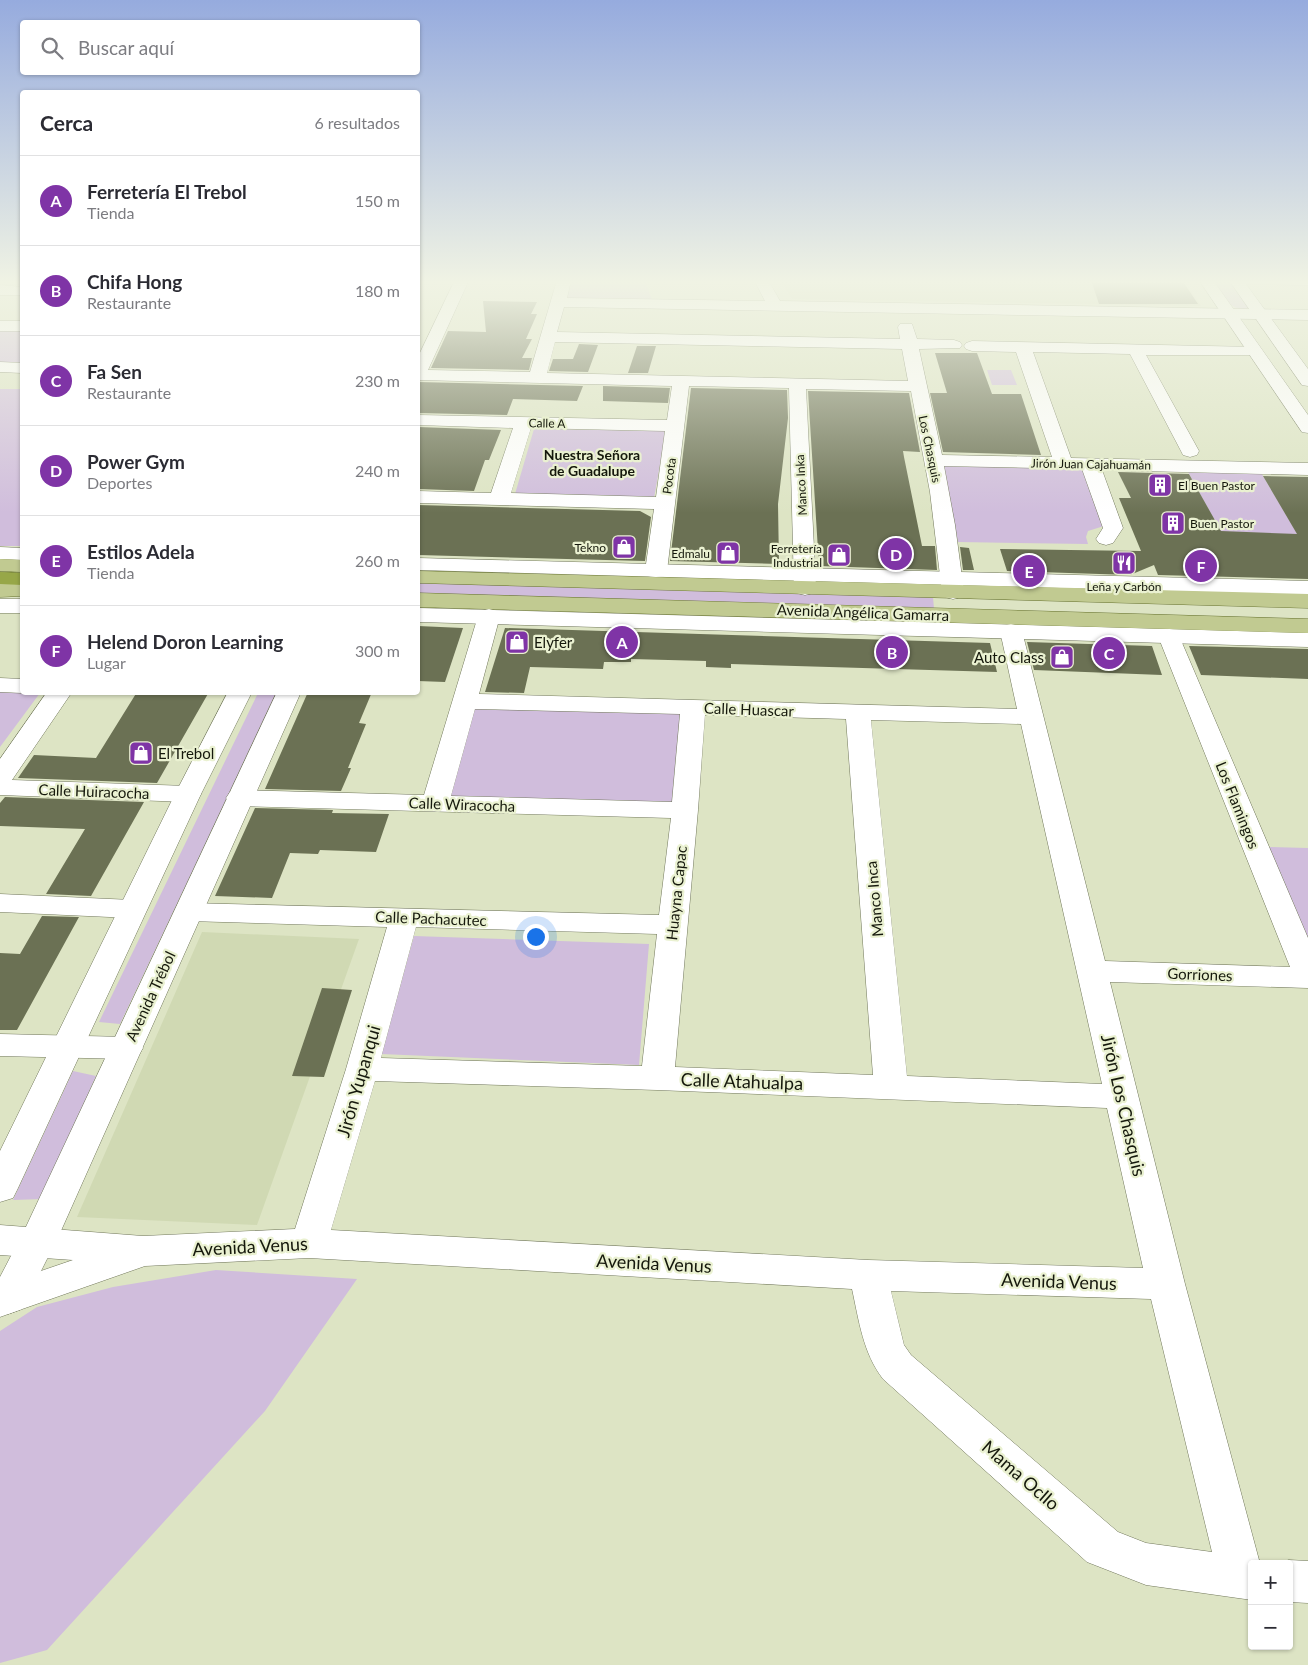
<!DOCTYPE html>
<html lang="es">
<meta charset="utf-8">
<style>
body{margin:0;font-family:Lato,sans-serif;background:#f2f2f3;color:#2b2b33}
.controls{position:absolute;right:15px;bottom:15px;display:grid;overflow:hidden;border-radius:5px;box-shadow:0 1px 4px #0004}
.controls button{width:45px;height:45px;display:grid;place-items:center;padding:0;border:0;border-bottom:1px solid #e1e1e2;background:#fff;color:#2b2b33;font:25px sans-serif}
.you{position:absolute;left:535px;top:936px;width:18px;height:18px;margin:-12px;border:4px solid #fff;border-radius:50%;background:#1a73e8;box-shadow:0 0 0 8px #1a73e833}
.badge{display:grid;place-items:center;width:32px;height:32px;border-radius:50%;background:#7f34a6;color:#fff;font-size:16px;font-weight:700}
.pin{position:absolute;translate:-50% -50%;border:2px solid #fff;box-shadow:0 1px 5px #0006}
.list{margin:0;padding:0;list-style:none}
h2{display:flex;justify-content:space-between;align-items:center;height:65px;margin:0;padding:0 20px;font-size:21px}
h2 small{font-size:16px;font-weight:400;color:#7c7c81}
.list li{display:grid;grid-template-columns:32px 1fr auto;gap:15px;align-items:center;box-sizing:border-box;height:90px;padding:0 20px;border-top:1px solid #e1e1e2}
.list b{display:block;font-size:19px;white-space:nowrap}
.list p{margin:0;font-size:16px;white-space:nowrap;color:#7c7c81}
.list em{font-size:16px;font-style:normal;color:#7c7c81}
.icon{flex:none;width:28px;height:28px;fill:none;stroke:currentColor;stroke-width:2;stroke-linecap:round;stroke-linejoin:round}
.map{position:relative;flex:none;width:1308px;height:1665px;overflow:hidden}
.search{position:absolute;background:#fff;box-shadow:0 1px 4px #0004;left:20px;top:20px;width:400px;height:55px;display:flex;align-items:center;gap:12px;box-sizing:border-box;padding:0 18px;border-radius:5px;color:#7c7c81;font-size:19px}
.panel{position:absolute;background:#fff;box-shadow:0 1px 4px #0004;left:20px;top:90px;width:400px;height:605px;border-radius:5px}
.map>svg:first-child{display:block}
</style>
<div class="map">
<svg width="1308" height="1665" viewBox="0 0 1308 1665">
<rect width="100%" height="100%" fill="#dde4c4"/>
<!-- built -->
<path fill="#d0d9b3" d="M781,280h403l17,26 -409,-7z
M202,932l157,7 -102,286 -180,-8z"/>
<!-- green -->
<path fill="#d0bddc" d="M571,280h74l7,20 -85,-1z
M1213,280h18l18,28c-19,6 -27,-15 -36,-28z
M0,330l22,1v32l-22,-1z
M987,370h24l6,15h-25z
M0,389h22v157h-22z
M534,429l132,2 -12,67 -139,-4z
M942,465l142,4 20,57 -16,5 -2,6 2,7 -130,-2z
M1188,472l74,2 46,78 -75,2z
M418,581l515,16 1,12 -516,-14z
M0,687l22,1v4l18,1 -40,54z
M258,693h19l-157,331 -21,-2z
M473,706l210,7 -9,91 -227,-8z
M1268,847l40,1v93z
M414,936l235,8 -10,121 -258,-11z
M73,1071l23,5 -53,123 -30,1z
M216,1270l141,9 -92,132 -218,239 -47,13v-332l37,-24 76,-20z"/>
<!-- building -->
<path fill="#6b7154" d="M1091,280h91l16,24h-99z
M483,301l54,1 -6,12h6l-11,25h6l-10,19h10l-3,12 -98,-2 17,-37 38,1z
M579,344l19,1 -10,27 -39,-1 4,-12h20z
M637,346h19l-8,27h-20z
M935,353h42l15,41h29l20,61 -98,-3 -13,-59h17z
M418,382l165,4 -6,15 -64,-2 -6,16 -89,-2z
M603,386l67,2 -2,15 -65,-2z
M691,388l96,2 1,28 -10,86 1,60 -109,-3z
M808,391l101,2 11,59 -17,-1 1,6 18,89h13l2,24 -118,-4z
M418,427l83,3 -12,30h-4l-11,31 -56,-2z
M1118,472l71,2 32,57 76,3 -34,-58 45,1v102l-150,-4 -4,-10 -24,10 -123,-4 -7,-22 141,2 -22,-53h12z
M418,505l222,6 11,6 -6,44 -227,-6z
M960,547l9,1 5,22h-11z
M418,626l45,2 -18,54 -27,-1z
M505,628l485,15 7,29 -266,-8v4l-25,-1v-6l-75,-2v3h-27l-1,7 -73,-2 -6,26 -39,-1z
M1027,642l125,4 10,29 -128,-5z
M1189,646l119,3v30l-107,-4z
M137,692h72l-52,91 -139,-5 16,-23 62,3z
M308,692h64l-13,31 7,1 -18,44h3l-10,23 -76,-2z
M5,797l139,5 -53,94 -45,-2 39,-65 -85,-3v-23z
M255,808l78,2 -1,3 57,1 -13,38 -56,-2 -2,4 -28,-1 -18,45 -57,-2z
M42,916l37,1 -62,113h-17v-77l20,1z
M322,988l30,2 -28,87 -32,-1z"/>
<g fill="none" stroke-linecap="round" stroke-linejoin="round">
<!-- street casing -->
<g stroke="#72785c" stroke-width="1">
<path id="street" d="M455,280h14l-41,90 102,2 27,-92h14l-4,18 198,3 -11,-21h14l12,21 528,9v10l-744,-13 -7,25 343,7 -2,-12 2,-3h12l5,15 37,1 6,2 2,3 -2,3 -41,1 23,106 110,2 -36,-105 -44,-1 -6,-2 -2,-3 2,-3 6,-2 282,6 6,2 2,3 -2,3h-114l53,96 -2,4 -7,2 -7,-2 -2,-4 -51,-97 -97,-2 38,106 237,5v12l-206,-5 21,58 -10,15 -7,2 -7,-2 -3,-4 7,-11 -21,-59 -138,-3 11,59 9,67 -3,5 -8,2 -8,-2 -3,-5 -12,-100 -19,-101 -105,-2 10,199 -3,5 -8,2 -8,-2 -3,-5 -5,-200 -100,-2 -22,185 -3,5 -8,1 -8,-1 -3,-5 9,-62 -236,-6v-12l73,2 22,-65 -95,-3v-10l249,5 5,-34 -254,-6v-23zM555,342l347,7 6,32 -361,-8zM531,428l134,3 -9,66 -145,-4z
M1229,280h79v5l-72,-1 -5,-1z
M0,285l22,2v8h-22z
M0,321h22v10h-22z
M0,362l22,1v10l-22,-1z
M489,609l8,2 3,5 -21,78 538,15 -17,-78 3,-5 8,-2 8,2 3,5 83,330 185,6 -132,-331 3,-5 8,-2 8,2 131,307v50l-198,-6 75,302 74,276 8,4h-15v36l-106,-15 -59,-23 -204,-183c-20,-26 -24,-58 -31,-90l-543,-31 -164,8 -137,48 -8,-3v-26l73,-25 -73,-5v-30l143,11 152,-7 51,-160 41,-142 -198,-6 -10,-2 -5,-7 5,-7 10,-2 470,12 12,-97 -432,-12 -9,-2 -4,-6 4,-6 9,-2 185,5 54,-179 3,-5zM475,709l205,5 -8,88 -221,-6zM705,715l141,4 27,356 -198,-8 23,-257zM871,720l150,4 81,360 -195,-8zM416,927l241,7 -15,132 -261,-8zM375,1081l282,9 450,18 36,160 -275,-8 -537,-30zM891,1291l260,8 61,253 -66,-9 -28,-11 -207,-177 -7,-10z
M0,678l22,1v13h3l-3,1 -22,-1z
M47,692h25l-60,88 176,6 9,2 4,6 -4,6 -9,2 -188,-7v-36z
M0,894l132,6 10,3 5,6 -5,6 -10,3 -132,-6z
M0,1034l127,3 11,3 5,8 -5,8 -11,3 -127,-3z
M1289,1560l19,1v42l-19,-1v-38h-10z"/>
</g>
<!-- secondary casing -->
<g stroke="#72785c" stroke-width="1">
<path id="secondary" d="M1199,280h14l95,135v18l-6,-1z
M1229,280h14l65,89v17l-6,-1z
M0,547l22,1v12l-22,-1z
M418,558l890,23v14l-890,-25z
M0,599h22v14h-22z
M418,608l890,25v14l-890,-25z
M228,692h24l-51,102 -183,394 -5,10 -13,4v-51l175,-357z
M277,692h24l-241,541 -38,76 -22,8v-40l24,-46z"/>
</g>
<!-- primary casing -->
<g stroke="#6a7533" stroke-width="1">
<path id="primary" d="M0,559l22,1v12l-22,-1z
M418,571l890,23v14l-890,-25z
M0,583l22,1v12l-22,1z
M418,593l890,26v14l-890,-26z"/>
</g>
<!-- highway casing -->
<g stroke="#6a7533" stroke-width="1">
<path id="highway" d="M0,572l22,1v12l-22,-1z"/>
</g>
<!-- street -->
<use href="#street" fill="#fff" fill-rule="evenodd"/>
<!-- secondary -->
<use href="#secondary" fill="#fff" fill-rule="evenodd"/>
<!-- primary -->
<use href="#primary" fill="#c1ca91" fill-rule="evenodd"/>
<!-- highway -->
<use href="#highway" fill="#97a748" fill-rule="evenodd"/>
</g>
<!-- sky -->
<linearGradient id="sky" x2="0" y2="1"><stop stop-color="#96abde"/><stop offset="0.55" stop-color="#f0f3e4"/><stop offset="1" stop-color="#f0f3e4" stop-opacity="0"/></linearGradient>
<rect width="1308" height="513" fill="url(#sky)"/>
<!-- icons -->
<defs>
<g id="building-square" transform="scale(1.25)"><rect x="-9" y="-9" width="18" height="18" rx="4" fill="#7f34a6" stroke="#eaf1d1"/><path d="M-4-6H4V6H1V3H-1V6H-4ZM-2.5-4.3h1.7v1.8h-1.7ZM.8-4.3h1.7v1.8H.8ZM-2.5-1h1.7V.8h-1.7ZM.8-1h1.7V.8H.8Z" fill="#fff"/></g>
<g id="shop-square" transform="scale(1.25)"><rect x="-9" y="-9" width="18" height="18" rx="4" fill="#7f34a6" stroke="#eaf1d1"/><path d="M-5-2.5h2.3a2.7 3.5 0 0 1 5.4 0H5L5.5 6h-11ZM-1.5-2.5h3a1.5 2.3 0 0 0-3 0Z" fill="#fff"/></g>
<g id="restaurant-square" transform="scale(1.25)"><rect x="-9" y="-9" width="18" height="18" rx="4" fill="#7f34a6" stroke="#eaf1d1"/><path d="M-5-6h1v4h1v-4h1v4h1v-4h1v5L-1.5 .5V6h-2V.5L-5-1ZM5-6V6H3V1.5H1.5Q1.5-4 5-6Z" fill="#fff"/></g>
</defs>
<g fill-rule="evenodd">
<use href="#building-square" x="1160" y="485"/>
<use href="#building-square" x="1173" y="523"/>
<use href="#shop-square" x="624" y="547"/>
<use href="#shop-square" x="728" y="553"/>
<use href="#shop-square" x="839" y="555"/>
<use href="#restaurant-square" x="1124" y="563"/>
<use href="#shop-square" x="517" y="642"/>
<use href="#shop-square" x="1062" y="657"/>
<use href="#shop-square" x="141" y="753"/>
</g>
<g text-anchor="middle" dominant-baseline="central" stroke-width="4.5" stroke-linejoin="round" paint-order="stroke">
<!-- far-street labels -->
<g font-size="12" fill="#15180c" stroke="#eaf1d1">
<text transform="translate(547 423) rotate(1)">Calle A</text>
<text transform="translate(930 449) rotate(78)">Los Chasquis</text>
<text transform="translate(1091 464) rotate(1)">Jirón Juan Cajahuamán</text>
<text transform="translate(669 476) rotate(-82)">Pocota</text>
<text transform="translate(801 485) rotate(-93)">Manco Inka</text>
</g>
<!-- far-poi labels -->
<g font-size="12" fill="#15180c" stroke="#eaf1d1" text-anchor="end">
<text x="1178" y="485" text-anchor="start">El Buen Pastor</text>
<text x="1190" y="523" text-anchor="start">Buen Pastor</text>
<text x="606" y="547">Tekno</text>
<text x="822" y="548">Ferretería<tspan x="822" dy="14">Industrial</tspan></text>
<text x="710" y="553">Edmalu</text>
<text x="1124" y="586" text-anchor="middle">Leña y Carbón</text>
</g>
<!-- far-neighbourhood labels -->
<g font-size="14" font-weight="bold" fill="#15180c" stroke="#eaf1d1">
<text x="592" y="454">Nuestra Señora<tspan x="592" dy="16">de Guadalupe</tspan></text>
</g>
<!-- street labels -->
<g font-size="15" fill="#15180c" stroke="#eaf1d1">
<text transform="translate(863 612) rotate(2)">Avenida Angélica Gamarra</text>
<text transform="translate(749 709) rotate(2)">Calle Huascar</text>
<text transform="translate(94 791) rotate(2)">Calle Huiracocha</text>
<text transform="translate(462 804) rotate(2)">Calle Wiracocha</text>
<text transform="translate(1238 805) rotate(68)">Los Flamingos</text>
<text transform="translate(676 893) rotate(-84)">Huayna Capac</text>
<text transform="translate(874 899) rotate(-95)">Manco Inca</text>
<text transform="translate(431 918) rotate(2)">Calle Pachacutec</text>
<text transform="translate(1200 974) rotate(2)">Gorriones</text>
<text transform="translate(150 996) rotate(-65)">Avenida Trébol</text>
</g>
<!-- poi labels -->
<g font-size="15" fill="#15180c" stroke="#eaf1d1" text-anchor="start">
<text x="534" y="642">Elyfer</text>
<text x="1044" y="657" text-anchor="end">Auto Class</text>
<text x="158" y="753">El Trebol</text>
</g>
<!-- near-street labels -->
<g font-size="18" fill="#15180c" stroke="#eaf1d1">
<text transform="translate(358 1081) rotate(-74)">Jirón Yupanqui</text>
<text transform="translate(742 1081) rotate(2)">Calle Atahualpa</text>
<text transform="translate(1124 1105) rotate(77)">Jirón Los Chasquis</text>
<text transform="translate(250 1246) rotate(-3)">Avenida Venus</text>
<text transform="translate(654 1263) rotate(3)">Avenida Venus</text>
<text transform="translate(1059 1281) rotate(2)">Avenida Venus</text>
<text transform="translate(1021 1475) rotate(41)">Mama Ocllo</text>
</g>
</g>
</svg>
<div class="controls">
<button>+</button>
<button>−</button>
</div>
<div class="you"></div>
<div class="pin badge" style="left:622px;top:642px">A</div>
<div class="pin badge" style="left:892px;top:652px">B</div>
<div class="pin badge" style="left:1109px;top:653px">C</div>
<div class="pin badge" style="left:896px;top:554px">D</div>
<div class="pin badge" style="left:1029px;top:571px">E</div>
<div class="pin badge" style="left:1201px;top:566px">F</div>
<div class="search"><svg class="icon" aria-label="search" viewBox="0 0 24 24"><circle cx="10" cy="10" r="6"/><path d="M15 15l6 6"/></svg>Buscar aquí</div>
<section class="panel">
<h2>Cerca<small>6 resultados</small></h2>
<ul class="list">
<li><span class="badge">A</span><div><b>Ferretería El Trebol</b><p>Tienda</p></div><em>150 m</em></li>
<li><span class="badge">B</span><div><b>Chifa Hong</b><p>Restaurante</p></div><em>180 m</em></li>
<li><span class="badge">C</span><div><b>Fa Sen</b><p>Restaurante</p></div><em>230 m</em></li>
<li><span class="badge">D</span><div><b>Power Gym</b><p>Deportes</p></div><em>240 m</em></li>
<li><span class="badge">E</span><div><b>Estilos Adela</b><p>Tienda</p></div><em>260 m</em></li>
<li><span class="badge">F</span><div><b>Helend Doron Learning</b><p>Lugar</p></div><em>300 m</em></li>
</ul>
</section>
</div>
